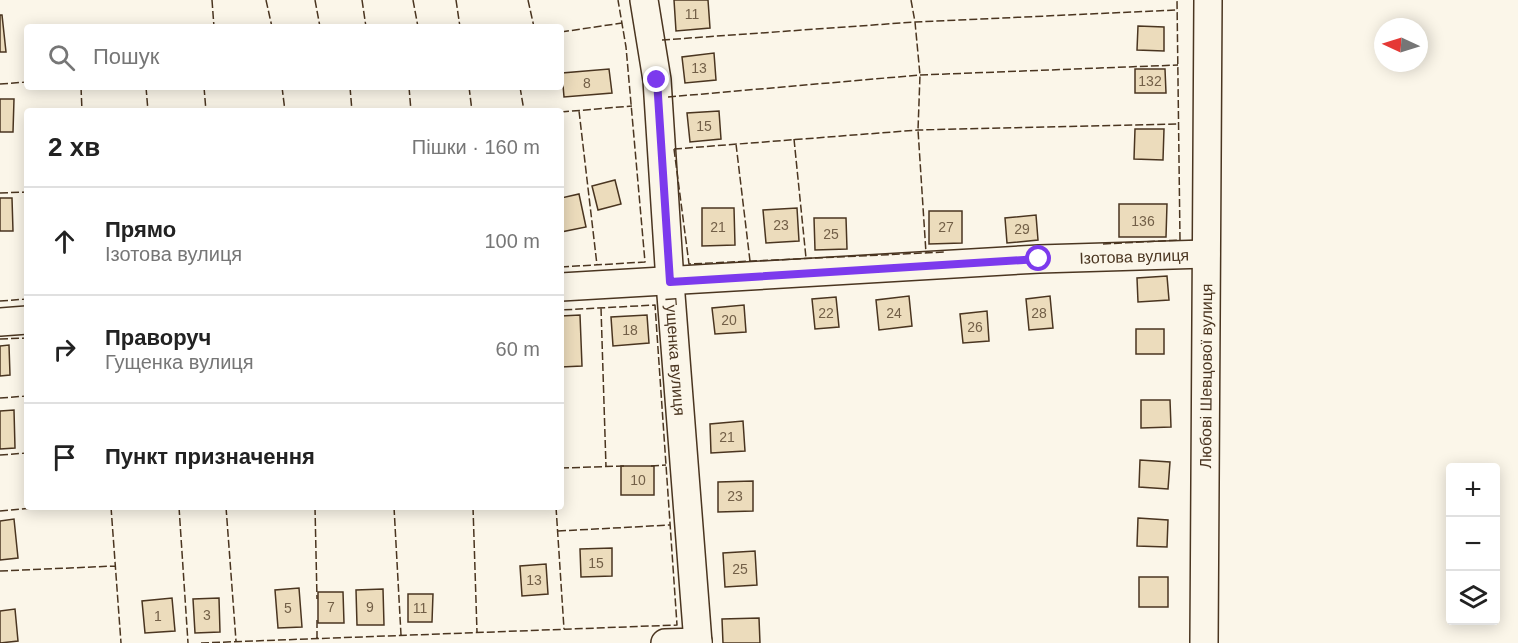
<!DOCTYPE html>
<html lang="uk">
<meta charset="utf-8">
<style>
body{margin:0;font-family:Arial,sans-serif;background:#f6f6f6;color:#222}
.controls{position:absolute;right:18px;bottom:18px;display:grid;overflow:hidden;border-radius:6px;box-shadow:0 3px 15px #0003}
.controls button{width:54px;height:54px;display:grid;place-items:center;padding:0;border:0;border-bottom:2px solid #e0e0e0;background:#fff;color:#222;font:30px sans-serif}
.compass{position:absolute;left:1374px;top:18px;width:54px;height:54px;border-radius:50%;background:#fff;box-shadow:0 3px 15px #0003;rotate:274deg}
.stop{position:absolute;width:18px;height:18px;margin:-14px;border:4px solid #7c3aed;border-radius:50%;background:#fff}
.stop.end{background:#7c3aed;border-color:#fff;box-shadow:0 2px 6px #0008}
.list{margin:0;padding:0;list-style:none}
h2{display:flex;justify-content:space-between;align-items:center;height:78px;margin:0;padding:0 24px;font-size:26px}
h2 small{font-size:20px;font-weight:400;color:#767676}
.list li{display:grid;grid-template-columns:39px 1fr auto;gap:18px;align-items:center;box-sizing:border-box;height:108px;padding:0 24px;border-top:2px solid #e0e0e0}
.list b{display:block;font-size:22px;white-space:nowrap}
.list p{margin:0;font-size:20px;white-space:nowrap;color:#767676}
.list em{font-size:20px;font-style:normal;color:#767676}
.icon{flex:none;width:33px;height:33px;fill:none;stroke:currentColor;stroke-width:2;stroke-linecap:round;stroke-linejoin:round}
.map{position:relative;flex:none;width:1518px;height:643px;overflow:hidden}
.search{position:absolute;background:#fff;box-shadow:0 3px 15px #0003;left:24px;top:24px;width:540px;height:66px;display:flex;align-items:center;gap:15px;box-sizing:border-box;padding:0 21px;border-radius:6px;color:#767676;font-size:22px}
.panel{position:absolute;background:#fff;box-shadow:0 3px 15px #0003;left:24px;top:108px;width:540px;height:402px;border-radius:6px}
.map>svg:first-child{display:block}
</style>
<div class="map">
<svg width="1518" height="643" viewBox="0 0 1518 643">
<rect width="100%" height="100%" fill="#fbf6e9"/>
<!-- building -->
<path fill="#ecdcbc" stroke="#4a3520" stroke-width="1.5" d="M674,0h34l2,28 -34,3z
M0,15h2l4,37h-6z
M1138,26l26,1v24l-27,-1z
M714,53l2,27 -31,3 -3,-26z
M609,69l3,24 -48,4 -2,-24z
M1135,69h30l1,24h-31z
M0,99h14l-1,33h-13z
M719,111l2,28 -31,3 -3,-29z
M1135,129h29l-1,31 -29,-1z
M615,180l6,24 -23,6 -6,-24z
M579,194l7,33 -25,5v-34z
M0,198h12l1,33h-13z
M1119,204h48l-1,33h-47z
M702,208h32l1,37 -33,1z
M797,208l2,33 -33,2 -3,-33z
M929,211h33v32l-33,1z
M1036,215l2,25 -31,3 -2,-25z
M814,218h32l1,31 -32,1z
M1167,276l2,24 -31,2 -1,-24z
M909,296l3,30 -33,4 -3,-30z
M1050,296l3,32 -24,2 -3,-31z
M836,297l3,30 -24,2 -3,-30z
M744,305l2,27 -31,2 -3,-26z
M987,311l2,30 -26,2 -3,-29z
M580,315l2,51 -21,1v-51z
M647,315l2,28 -36,3 -2,-29z
M1136,329h28v25h-28z
M9,345l1,30 -10,1v-30z
M1141,400h29l1,27 -30,1z
M14,410l1,38 -15,1v-38z
M743,421l2,30 -34,2 -1,-29z
M1140,460l30,2 -2,27 -29,-2z
M621,466h33v29h-33z
M753,481v30l-35,1v-30z
M1138,518l30,2 -1,27 -30,-1z
M14,519l4,39 -18,2v-39z
M612,548v28l-31,1 -1,-28z
M755,551l2,34 -32,2 -2,-34z
M546,564l2,30 -26,2 -2,-30z
M1139,577h29v30h-29z
M299,588l3,39 -24,1 -3,-38z
M383,589l1,36h-27l-1,-35z
M318,592h25l1,31h-26z
M408,594h25l-1,28h-24z
M172,598l3,33 -30,2 -3,-32z
M219,598l1,34 -25,1 -2,-34z
M15,609l3,32 -18,2v-32z
M759,618l1,25h-37l-1,-24z"/>
<g fill="none" stroke-linecap="round" stroke-linejoin="round">
<!-- minor casing -->
<g stroke="#4a3520" stroke-width="30">
<g id="minor">
<path id="s1" d="M644,0l13,80 13,202 28,361"/>
<path id="s2" d="M561,287l478,-28 167,-5"/>
<path d="M0,322l27,-2"/>
<path d="M665,643l33,-1"/>
<path id="s3" d="M1204,643l4,-643"/>
</g>
</g>
<!-- minor -->
<use href="#minor" stroke="#fbf6e9" stroke-width="27"/>
<!-- fence -->
<path stroke="#4a3520" stroke-width="1.5" stroke-dasharray="8 3" stroke-linecap="butt" d="M212,0l2,27
M266,0l6,27
M315,0l5,27
M362,0l4,27
M413,0l5,27
M456,0l4,27
M528,0l6,27
M911,0l4,22 5,53 -2,55 8,123
M561,32l61,-9
M662,40l253,-18 262,-12
M0,84l27,-2
M81,87l1,24
M146,87l2,24
M204,87l2,24
M282,87l3,24
M350,87l2,24
M409,87l2,24
M469,87l3,24
M520,87l4,24
M668,97l252,-22 258,-10
M579,111l18,154
M561,112l71,-6
M794,139l12,119
M736,144l14,117
M674,149l15,115 256,-12
M674,149l244,-19 260,-6
M0,193l27,-1
M1103,244l77,-4 -3,-240
M561,267l84,-5 -19,-215 -8,-47
M0,301l27,-2
M601,308l5,159
M0,339l27,-1
M0,398l27,-2
M0,455l27,-2
M651,466l15,-1
M561,468l63,-2
M111,507l10,136
M179,507l9,136
M226,507l10,134
M315,507l2,92
M394,507l7,128
M473,507l4,125
M556,507l8,122
M0,511l42,-4
M558,531l112,-6
M0,571l115,-5
M317,620v18
M201,643l476,-18 -22,-320 -94,5"/>
</g>
<g fill="none" stroke-linecap="round" stroke-linejoin="round">
<!-- route -->
<path stroke="#7c3aed" stroke-width="8" d="M657,80l13,202 369,-23"/>
</g>
<g text-anchor="middle" dominant-baseline="central" stroke-width="4.5" stroke-linejoin="round" paint-order="stroke">
<!-- number labels -->
<g font-size="14" fill="#725f47">
<text x="692" y="14">11</text>
<text x="699" y="68">13</text>
<text x="1150" y="81">132</text>
<text x="587" y="83">8</text>
<text x="704" y="126">15</text>
<text x="1143" y="221">136</text>
<text x="781" y="225">23</text>
<text x="718" y="227">21</text>
<text x="946" y="227">27</text>
<text x="1022" y="229">29</text>
<text x="831" y="234">25</text>
<text x="826" y="313">22</text>
<text x="894" y="313">24</text>
<text x="1039" y="313">28</text>
<text x="729" y="320">20</text>
<text x="975" y="327">26</text>
<text x="630" y="330">18</text>
<text x="727" y="437">21</text>
<text x="638" y="480">10</text>
<text x="735" y="496">23</text>
<text x="596" y="563">15</text>
<text x="740" y="569">25</text>
<text x="534" y="580">13</text>
<text x="331" y="607">7</text>
<text x="370" y="607">9</text>
<text x="288" y="608">5</text>
<text x="420" y="608">11</text>
<text x="207" y="615">3</text>
<text x="158" y="616">1</text>
</g>
<!-- street labels -->
<g font-size="16" fill="#4a3520" stroke="#fbf6e9">
<text stroke="none"><textPath href="#s2" startOffset="574">Ізотова вулиця</textPath></text>
<text stroke="none"><textPath href="#s1" startOffset="358">Гущенка вулиця</textPath></text>
<text stroke="none"><textPath href="#s3" startOffset="267">Любові Шевцової вулиця</textPath></text>
</g>
</g>
</svg>
<div class="controls">
<button>+</button>
<button>−</button>
<button><svg class="icon" aria-label="layers" viewBox="0 0 24 24"><path d="M12 4l9 5-9 5-9-5zM3 14l9 5 9-5"/></svg></button>
</div>
<svg class="compass" viewBox="-18 -18 36 36"><path d="M0-13l5 13h-10z" fill="#e53935"/><path d="M0 13l5-13h-10z" fill="#767676"/></svg>
<div class="stop" style="left:1039px;top:259px"></div>
<div class="stop end" style="left:657px;top:80px"></div>
<div class="search"><svg class="icon" aria-label="search" viewBox="0 0 24 24"><circle cx="10" cy="10" r="6"/><path d="M15 15l6 6"/></svg>Пошук</div>
<section class="panel">
<h2>2 хв<small>Пішки · 160 m</small></h2>
<ul class="list">
<li><svg class="icon" aria-label="ahead" viewBox="0 0 24 24"><path d="M12 20V5M6 11l6-6 6 6"/></svg><div><b>Прямо</b><p>Ізотова вулиця</p></div><em>100 m</em></li>
<li><svg class="icon" aria-label="right" viewBox="0 0 24 24"><path d="M7 20v-9h11M14 6l5 5-5 5"/></svg><div><b>Праворуч</b><p>Гущенка вулиця</p></div><em>60 m</em></li>
<li><svg class="icon" aria-label="arrive" viewBox="0 0 24 24"><path d="M6 21V4h12l-3 4 3 4H6"/></svg><div><b>Пункт призначення</b></div></li>
</ul>
</section>
</div>
